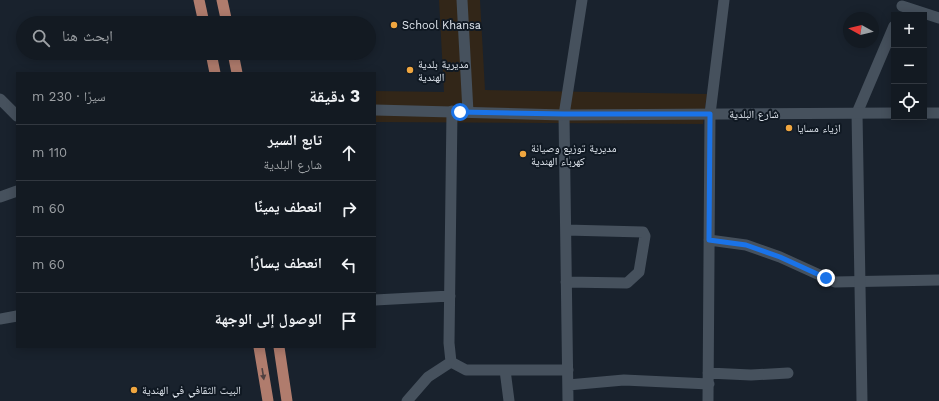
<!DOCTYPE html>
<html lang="ar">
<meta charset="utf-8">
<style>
body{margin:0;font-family:"Work Sans","Noto Naskh Arabic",sans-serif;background:#1c232a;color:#f1f3f6;direction:rtl}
.controls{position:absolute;right:12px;top:12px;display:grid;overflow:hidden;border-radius:0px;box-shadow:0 2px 10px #0003}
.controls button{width:36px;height:36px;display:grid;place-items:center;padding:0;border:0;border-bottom:1px solid #323840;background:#131a22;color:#f1f3f6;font:20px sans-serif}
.compass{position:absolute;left:843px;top:12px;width:36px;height:36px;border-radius:50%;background:#131a22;box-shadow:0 2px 10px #0003;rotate:278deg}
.stop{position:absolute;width:12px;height:12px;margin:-9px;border:3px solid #1a73e8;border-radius:50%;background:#fff}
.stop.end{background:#1a73e8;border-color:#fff;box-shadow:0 1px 4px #0008}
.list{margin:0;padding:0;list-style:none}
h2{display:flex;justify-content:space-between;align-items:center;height:52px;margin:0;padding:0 16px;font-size:17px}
h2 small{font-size:13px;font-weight:400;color:#9da1a5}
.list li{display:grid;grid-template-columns:26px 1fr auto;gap:12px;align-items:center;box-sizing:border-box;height:56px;padding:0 16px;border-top:1px solid #323840}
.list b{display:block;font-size:15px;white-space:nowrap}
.list p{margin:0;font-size:13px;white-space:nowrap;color:#9da1a5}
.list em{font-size:13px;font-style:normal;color:#9da1a5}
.icon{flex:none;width:22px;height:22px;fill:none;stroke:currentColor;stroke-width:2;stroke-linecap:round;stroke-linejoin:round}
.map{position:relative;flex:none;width:939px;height:401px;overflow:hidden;direction:ltr}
.search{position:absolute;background:#131a22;box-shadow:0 2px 10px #0003;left:16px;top:16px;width:360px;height:44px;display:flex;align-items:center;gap:10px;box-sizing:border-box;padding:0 14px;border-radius:22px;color:#9da1a5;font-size:15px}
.panel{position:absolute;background:#131a22;box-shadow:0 2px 10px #0003;left:16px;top:72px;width:360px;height:276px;border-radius:0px;direction:rtl}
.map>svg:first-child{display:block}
</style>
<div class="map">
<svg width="939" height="401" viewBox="0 0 939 401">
<rect width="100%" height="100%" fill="#19222d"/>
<!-- commercial -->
<path fill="#322618" d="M439,0h41l5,90 222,4 -4,30 -328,-2v-31l69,1z"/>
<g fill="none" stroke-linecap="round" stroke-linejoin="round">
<!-- pedestrian -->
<path stroke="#46515d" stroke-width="11" d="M462,0l6,112"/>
<!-- minor -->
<path stroke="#46515d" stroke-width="11" d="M902,6l37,12
M0,99l17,17
M452,111l-3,232 2,19 15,8h102
M857,113l37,-87
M0,197l17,-6
M566,230l77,2 2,4 -6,36 -12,11 -61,-1
M709,240l37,5 34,12 55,25 104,-2
M375,300l75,-4
M0,319l17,-3
M505,370l4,31
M708,373l43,2 37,-2
M568,385l56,-5 85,4
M407,401l21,-24 23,-15
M568,401l-4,-286 18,-115
M708,401l2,-287 14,-114"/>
<!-- tertiary -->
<path stroke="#46515d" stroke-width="11" d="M857,113l5,288"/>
<!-- secondary -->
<path stroke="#46515d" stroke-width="11" d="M375,110l189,5 330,-2
M924,113h15"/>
<!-- primary -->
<path stroke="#b07c6d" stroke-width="11" d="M199,0l5,23
M222,0l5,23
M211,53l4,20
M233,53l4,20
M259,347l9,54
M279,347l8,54"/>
</g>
<!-- one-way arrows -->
<defs><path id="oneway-solid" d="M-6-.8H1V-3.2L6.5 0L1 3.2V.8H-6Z"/></defs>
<use fill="#504141" href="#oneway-solid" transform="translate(263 374) rotate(81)"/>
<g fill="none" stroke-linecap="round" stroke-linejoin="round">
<!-- route -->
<path stroke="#1a73e8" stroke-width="5" d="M460,112l104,2h146l-1,126 37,5 34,12 46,21"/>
</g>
<!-- markers -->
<g fill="#f0a63f" stroke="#101923" stroke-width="1.5">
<circle cx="394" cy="25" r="4"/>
<circle cx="410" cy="70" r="4"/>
<circle cx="789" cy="128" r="4"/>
<circle cx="523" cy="154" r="4"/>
<circle cx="134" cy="390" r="4"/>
</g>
<g text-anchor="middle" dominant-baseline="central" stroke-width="4" stroke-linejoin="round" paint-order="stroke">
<!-- poi labels -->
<g font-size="11" fill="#e2e8f0" stroke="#101923" text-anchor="start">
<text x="402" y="25">School Khansa</text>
<text x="418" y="64">مديرية بلدية<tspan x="418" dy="13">الهندية</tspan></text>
<text x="797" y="128">ازياء مسايا</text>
<text x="531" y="148">مديرية توزيع وصيانة<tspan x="531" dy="13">كهرباء الهندية</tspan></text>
<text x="142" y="390">البيت الثقافي في الهندية</text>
</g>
<!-- street labels -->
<g font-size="11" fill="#e2e8f0" stroke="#101923">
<text x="754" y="114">شارع البلدية</text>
</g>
</g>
</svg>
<div class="controls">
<button>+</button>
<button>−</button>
<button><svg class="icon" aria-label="locate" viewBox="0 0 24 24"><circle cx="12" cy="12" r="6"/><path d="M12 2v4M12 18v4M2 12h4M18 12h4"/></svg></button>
</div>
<svg class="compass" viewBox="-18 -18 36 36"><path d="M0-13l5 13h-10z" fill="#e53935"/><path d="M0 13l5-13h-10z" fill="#9da1a5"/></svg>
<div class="stop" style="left:460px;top:112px"></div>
<div class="stop end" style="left:826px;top:278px"></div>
<div class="search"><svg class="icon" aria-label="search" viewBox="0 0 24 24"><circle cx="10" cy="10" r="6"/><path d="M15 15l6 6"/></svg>ابحث هنا</div>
<section class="panel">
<h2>3 دقيقة<small>سيرًا · 230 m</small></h2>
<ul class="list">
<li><svg class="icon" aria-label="ahead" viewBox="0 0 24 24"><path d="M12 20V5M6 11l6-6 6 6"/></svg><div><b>تابع السير</b><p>شارع البلدية</p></div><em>110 m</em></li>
<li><svg class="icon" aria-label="right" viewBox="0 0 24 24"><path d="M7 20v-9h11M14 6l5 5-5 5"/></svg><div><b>انعطف يمينًا</b></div><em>60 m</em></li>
<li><svg class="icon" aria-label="left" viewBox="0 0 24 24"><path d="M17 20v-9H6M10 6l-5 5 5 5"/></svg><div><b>انعطف يسارًا</b></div><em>60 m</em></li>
<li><svg class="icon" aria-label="arrive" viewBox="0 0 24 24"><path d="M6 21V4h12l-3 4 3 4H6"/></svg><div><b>الوصول إلى الوجهة</b></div></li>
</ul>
</section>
</div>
